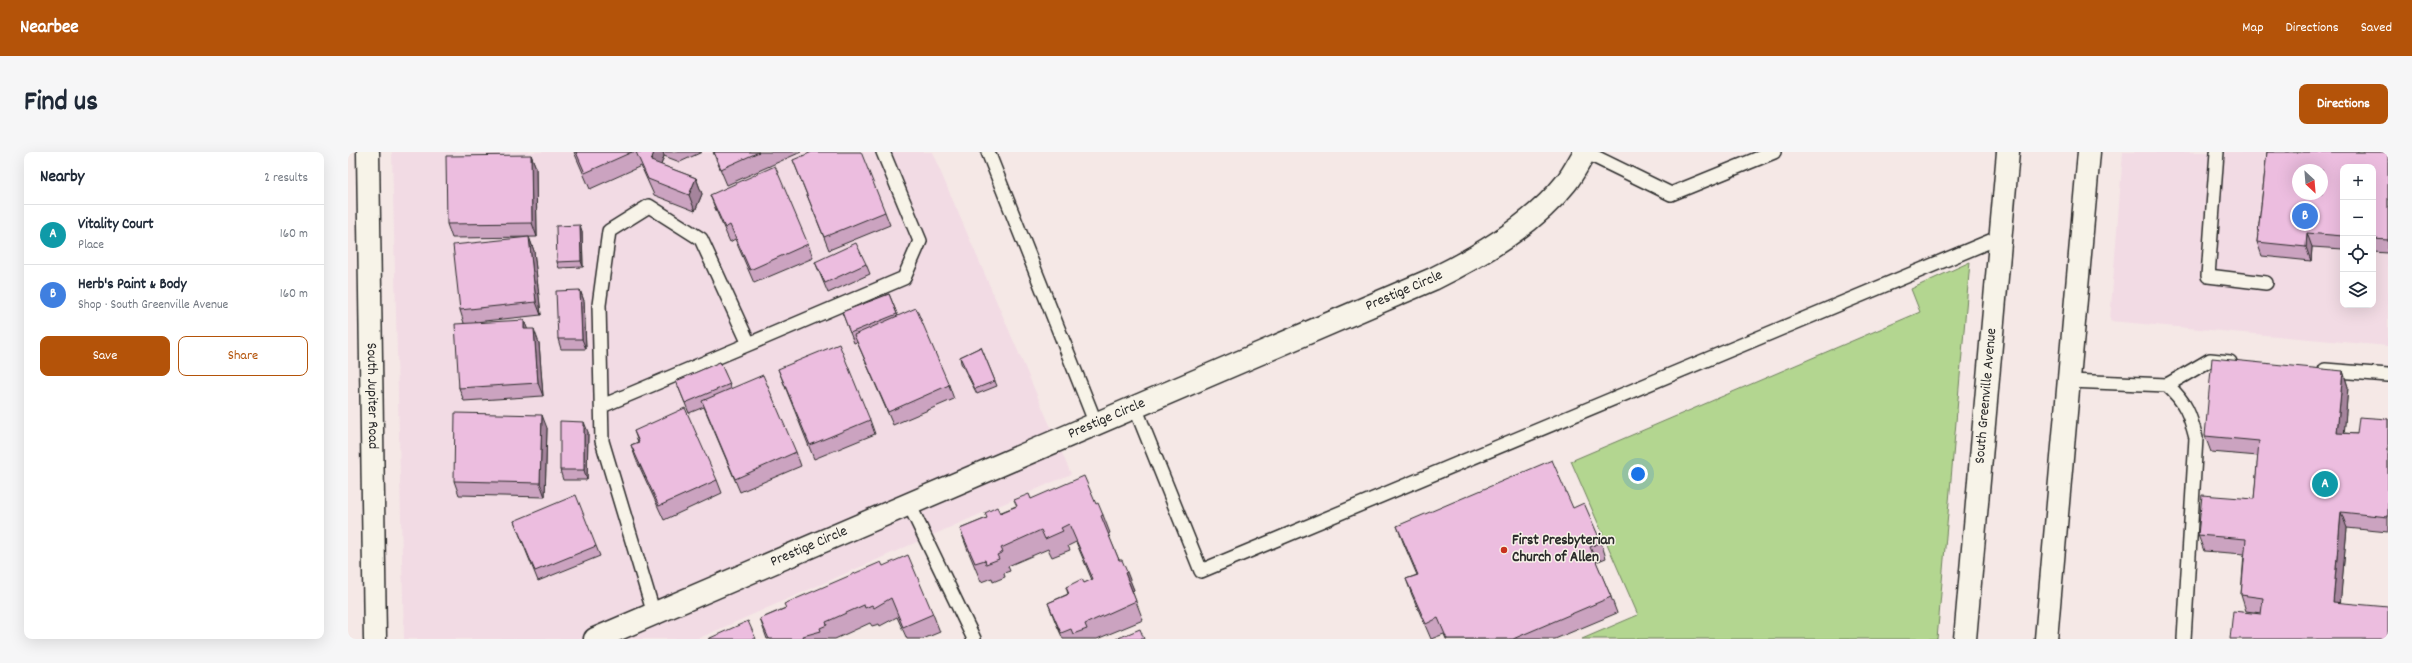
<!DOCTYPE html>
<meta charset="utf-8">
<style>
body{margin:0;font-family:Dekko,sans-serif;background:#f6f6f7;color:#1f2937}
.controls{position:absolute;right:12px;top:12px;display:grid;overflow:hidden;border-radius:8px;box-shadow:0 4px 16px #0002}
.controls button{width:36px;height:36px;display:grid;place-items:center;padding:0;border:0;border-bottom:1px solid #e0e1e3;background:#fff;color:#1f2937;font:20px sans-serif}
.compass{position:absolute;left:1944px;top:12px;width:36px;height:36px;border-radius:50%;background:#fff;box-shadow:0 4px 16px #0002;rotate:154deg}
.you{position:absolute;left:1290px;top:322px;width:14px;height:14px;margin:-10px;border:3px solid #fff;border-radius:50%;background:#1a73e8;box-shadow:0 0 0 6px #1a73e833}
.badge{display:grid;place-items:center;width:26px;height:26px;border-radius:50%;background:#b45309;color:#fff;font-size:13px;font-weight:700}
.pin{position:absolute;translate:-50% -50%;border:2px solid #fff;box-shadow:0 1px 4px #0006}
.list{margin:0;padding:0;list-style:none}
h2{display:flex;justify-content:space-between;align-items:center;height:52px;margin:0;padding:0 16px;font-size:17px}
h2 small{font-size:13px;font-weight:400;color:#747a83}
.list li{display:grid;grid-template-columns:26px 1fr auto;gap:12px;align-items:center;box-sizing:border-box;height:60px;padding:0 16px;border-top:1px solid #e0e1e3}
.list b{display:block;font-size:15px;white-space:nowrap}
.list p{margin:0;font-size:13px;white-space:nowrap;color:#747a83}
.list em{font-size:13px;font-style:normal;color:#747a83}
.actions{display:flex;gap:8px;padding:12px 16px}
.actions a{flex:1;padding:9px 0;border:1px solid #b45309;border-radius:8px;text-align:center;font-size:14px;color:#b45309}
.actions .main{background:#b45309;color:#fff}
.icon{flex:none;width:22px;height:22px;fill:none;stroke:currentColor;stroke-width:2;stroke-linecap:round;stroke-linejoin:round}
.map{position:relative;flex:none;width:2040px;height:487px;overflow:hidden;border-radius:8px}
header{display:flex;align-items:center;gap:24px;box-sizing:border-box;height:56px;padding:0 20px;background:#b45309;color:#fff}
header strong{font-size:19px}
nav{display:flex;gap:22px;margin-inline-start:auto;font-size:14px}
.intro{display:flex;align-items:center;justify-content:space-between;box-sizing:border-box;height:96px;padding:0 24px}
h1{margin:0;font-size:28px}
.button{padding:10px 18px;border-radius:8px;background:#b45309;color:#fff;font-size:14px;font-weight:700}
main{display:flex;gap:24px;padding:0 24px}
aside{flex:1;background:#fff;border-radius:8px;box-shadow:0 4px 16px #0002}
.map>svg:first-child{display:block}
</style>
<header>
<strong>Nearbee</strong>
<nav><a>Map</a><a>Directions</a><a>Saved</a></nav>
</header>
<div class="intro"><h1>Find us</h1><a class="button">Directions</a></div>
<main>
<aside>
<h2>Nearby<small>2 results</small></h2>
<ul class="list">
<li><span class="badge" style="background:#0f9aa8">A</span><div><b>Vitality Court</b><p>Place</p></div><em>160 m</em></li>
<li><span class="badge" style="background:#3f7fe0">B</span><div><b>Herb's Paint &amp; Body</b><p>Shop · South Greenville Avenue</p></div><em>160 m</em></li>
</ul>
<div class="actions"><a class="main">Save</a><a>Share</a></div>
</aside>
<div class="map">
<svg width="2040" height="487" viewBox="0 0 2040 487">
<rect width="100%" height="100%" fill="#f5e8e6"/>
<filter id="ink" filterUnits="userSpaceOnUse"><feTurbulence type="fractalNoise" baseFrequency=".025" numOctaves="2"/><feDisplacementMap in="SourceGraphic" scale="8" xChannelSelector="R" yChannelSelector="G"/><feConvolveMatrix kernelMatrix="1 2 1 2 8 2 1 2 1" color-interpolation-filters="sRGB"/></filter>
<g filter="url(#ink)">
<!-- built -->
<path fill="#f2dbe4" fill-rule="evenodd" d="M44,0h540l139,322 -374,165h-293z
M1775,0h265v194l-278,-25zM1995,15h30v138h-30zM1950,18h24v24h-24z"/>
<!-- green -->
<path fill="#b3d690" stroke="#6f805e" d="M1622,110l-33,377h-355l56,-24 -67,-154 349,-149 -9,-23z"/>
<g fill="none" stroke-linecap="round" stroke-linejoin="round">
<!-- service casing -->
<g stroke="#2b2b2b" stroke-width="16">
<path id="service" d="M640,0l108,272
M1237,0l86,42 103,-42
M1869,0l-9,124 58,7
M1977,218l63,5
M1721,229l98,4c19,17 23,30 29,53l-12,201
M1819,233l43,-25 20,2
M254,254l147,-62
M787,255l66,164 799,-334
M561,352l65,135
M306,462l-52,-173 -3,-136 10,-74 40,-25 52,33 48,105 155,-66 16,-37 -37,-89"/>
</g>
<!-- tertiary casing -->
<g stroke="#2b2b2b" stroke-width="25">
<g id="tertiary">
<path id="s1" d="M20,0l7,487"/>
<path id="s2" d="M247,487l838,-360c47,-23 100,-54 133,-96 7,-9 13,-21 19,-31"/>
</g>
</g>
<!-- secondary casing -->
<g stroke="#2b2b2b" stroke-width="25">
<g id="secondary">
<path id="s3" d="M1617,487l43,-487"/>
<path d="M1698,487l43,-487"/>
</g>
</g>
<!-- service -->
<use href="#service" stroke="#f7f3e8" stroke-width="13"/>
<!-- tertiary -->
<use href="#tertiary" stroke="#f7f3e8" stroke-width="22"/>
<!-- secondary -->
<use href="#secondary" stroke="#f7f3e8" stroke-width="22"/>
</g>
<!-- wall -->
<path fill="#cba3c0" stroke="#2b2b2b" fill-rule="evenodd" d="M226,0h128l-22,10 -16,-6 -3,9 35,13 6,16 -7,17 -41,-16 -13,-29 -51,23z
M365,0h88l-74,33z
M1919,0h121v101l-15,-1v-85h-30v82l-31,-2 -1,14 -49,-5 -5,-14zM1950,18h24v24h-24z
M183,3l5,13 1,69 -85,1 -5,-14z
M445,8l92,52 5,13 -61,25z
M362,43l98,49 5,14 -59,25 -19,-44 -5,3 -15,-34z
M234,79l1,36 -24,1 -2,-6z
M181,85l5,14 7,64 -66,7 52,7 12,14 4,53 -79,5 -5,-13 5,-65 -4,-13z
M467,110l51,2 4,10 -42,19z
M232,138l4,11 2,48h-25l-3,-10z
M541,142l9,22 51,69 5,14 -61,26 -36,-83 -3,1 -12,-31z
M633,195l16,39 -20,8 -16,-31 -1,-6z
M372,210l11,26 65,64 5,14 -61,26 -36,-85 -15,6 -13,-32z
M430,217l92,51 5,14 -61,25z
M1995,219l5,16 -4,46 13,1 31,-15v113l-41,-4 -7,75 -79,11v-1l-15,-2 -5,-16 3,-41 -40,-3 -6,-16 56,-36 4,-43 -47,-4 -6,-16z
M199,276l-2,69 -86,-2 -5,-14z
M286,279l83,49 5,13 -58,27 -28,-61 -5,-14 7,-3z
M240,280l-1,48h-24l-3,-10z
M683,347l65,5 7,11 7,18 -2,1 11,26 15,30 -2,1 11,29 -46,19h-34l-8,-18 -7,-18 20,-9 -2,-7 18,-4 8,-3 -16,-38 -8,4 2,4 -18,7 -4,-8 -40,17 2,5 -6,2 1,4 -12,5 -1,-4 -11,4 -14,-34 -7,-19 56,-23z
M1225,356l28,34 5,16 -10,4 15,35 6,16 -62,26h-109l-2,-5 -13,5 -19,-44 -6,-16 11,-4 -14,-33 -6,-16z
M166,369l82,25 4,10 -62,25z
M535,414l50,48 7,18 -17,7h-16l-10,-22 -17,9 -1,-2 -7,2 -2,-3 -35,16h-68l-7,-20z"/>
<!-- shaded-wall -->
<path fill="#a5849c" stroke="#2b2b2b" d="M306,0h9l1,4 -7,21 -6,-16z
M183,3l5,13 1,69 -5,-14z
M348,26l6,16 -7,17 -6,-16z
M232,73l2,6 1,36 -2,-6z
M1959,81l5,14 -1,14 -5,-14z
M181,85l5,14 7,64 -5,-13z
M232,138l4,11 2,48 -4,-10z
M176,168l5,13 -5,-4z
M186,177l5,14 4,53 -5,-13z
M1995,219l5,16 -5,62 -6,-16z
M194,263l5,13 -2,69 -5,-14z
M236,270l4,10 -1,48 -3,-10z
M1993,360l6,16 -8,90 -6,-16z
M779,420l7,18 -2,1 -7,-18z"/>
<!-- building -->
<path fill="#ecbddf" stroke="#2b2b2b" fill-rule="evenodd" d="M228,0h56l-47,21z
M288,0h18l-3,9 45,17 -7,17 -41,-16z
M366,0h45l-38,17z
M464,0h49l24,60 -61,25 -31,-77z
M1919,0h121v88l-15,-1v-72h-30v69l-36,-3 -1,14 -49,-5zM1950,18h24v24h-24z
M183,3l1,68 -85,1 -1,-68z
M427,14l33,78 -58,26 -20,-45 -5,3 -15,-33z
M232,73l1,36 -24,1 -1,-36z
M181,85l7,65 -76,8 -7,-65z
M508,91l10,21 -41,19 -10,-21z
M232,138l2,49h-24l-2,-48z
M541,142l8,20 -47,19 -8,-21z
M568,156l33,77 -61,27 -34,-77z
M176,168v9h10l4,54 -79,5 -4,-64z
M491,192l31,76 -60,25 -32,-76z
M633,195l14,34 -20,8 -15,-32z
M1864,206l131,13 -6,62 20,1 2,-17 29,2v98l-47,-5 -8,90 55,5v32h-158l3,-28 28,3 2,-16 -22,-3 5,-56 -48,-4 4,-40 52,4 5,-58 -54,-5z
M372,210l10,22 -45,19 -9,-22z
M415,223l33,77 -61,27 -33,-78z
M337,256l32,72 -58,26 -28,-61 8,-3 -5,-11z
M107,261l87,2 -2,68 -86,-2z
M212,269l24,1v48h-24z
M1204,308l21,48 11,-5 17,39 -11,5 21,50 -98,42h-66l-9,-21 -12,6 -20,-45 12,-4 -21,-49z
M736,324l12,28 2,-1 5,12 -2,1 18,44h3l5,12 -2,1 11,28 -51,23 2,5 -14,5 -2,-5 -10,4 -13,-30 21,-9 -3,-7 16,-8 2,4 9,-4 -24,-55 -8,4 2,3 -18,8 -4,-9 -40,18 2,4 -6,3 2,4 -13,5 -1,-4 -10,3 -15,-34 27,-11 -2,-5 12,-6 3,6 17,-7 -3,-6 15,-6 2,5z
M228,343l20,51 -61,25 -21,-50z
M560,403l25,59 -30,13 -12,-29 -17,10 -2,-3 -7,3 -1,-3 -38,17 1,3 -7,3 1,3 -18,5 1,3h-35l-9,-20 26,-11 -2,-4 97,-42 2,4z
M400,469l8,18h-48z
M792,477l4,10h-28z"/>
</g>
<!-- markers -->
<circle fill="#c8321e" stroke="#f7f3e8" stroke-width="1.5" cx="1156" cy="398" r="4"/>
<g text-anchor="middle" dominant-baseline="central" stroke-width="3" stroke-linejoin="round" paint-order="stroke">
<!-- street labels -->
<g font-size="15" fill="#2b2b2b" stroke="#f7f3e8">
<text stroke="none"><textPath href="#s2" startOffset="881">Prestige Circle</textPath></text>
<text stroke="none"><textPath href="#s3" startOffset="244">South Greenville Avenue</textPath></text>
<text stroke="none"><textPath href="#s1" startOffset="244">South Jupiter Road</textPath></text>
<text stroke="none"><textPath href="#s2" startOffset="557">Prestige Circle</textPath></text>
<text stroke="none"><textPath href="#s2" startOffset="233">Prestige Circle</textPath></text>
</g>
<!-- poi labels -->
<g font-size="15" font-weight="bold" fill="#2b2b2b" stroke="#f7f3e8" text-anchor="start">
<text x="1164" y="389">First Presbyterian<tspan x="1164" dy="17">Church of Allen</tspan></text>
</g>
</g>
</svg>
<div class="controls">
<button>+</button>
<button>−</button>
<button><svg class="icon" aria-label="locate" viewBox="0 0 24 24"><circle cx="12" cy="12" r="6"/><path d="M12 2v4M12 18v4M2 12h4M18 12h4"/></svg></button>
<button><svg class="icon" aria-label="layers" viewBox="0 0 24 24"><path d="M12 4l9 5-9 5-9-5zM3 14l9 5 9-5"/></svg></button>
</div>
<svg class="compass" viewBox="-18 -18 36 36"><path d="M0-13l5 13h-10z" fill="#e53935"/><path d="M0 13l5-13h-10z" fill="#747a83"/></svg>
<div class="you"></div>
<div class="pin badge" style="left:1977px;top:332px;background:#0f9aa8">A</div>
<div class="pin badge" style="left:1957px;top:64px;background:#3f7fe0">B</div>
</div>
</main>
